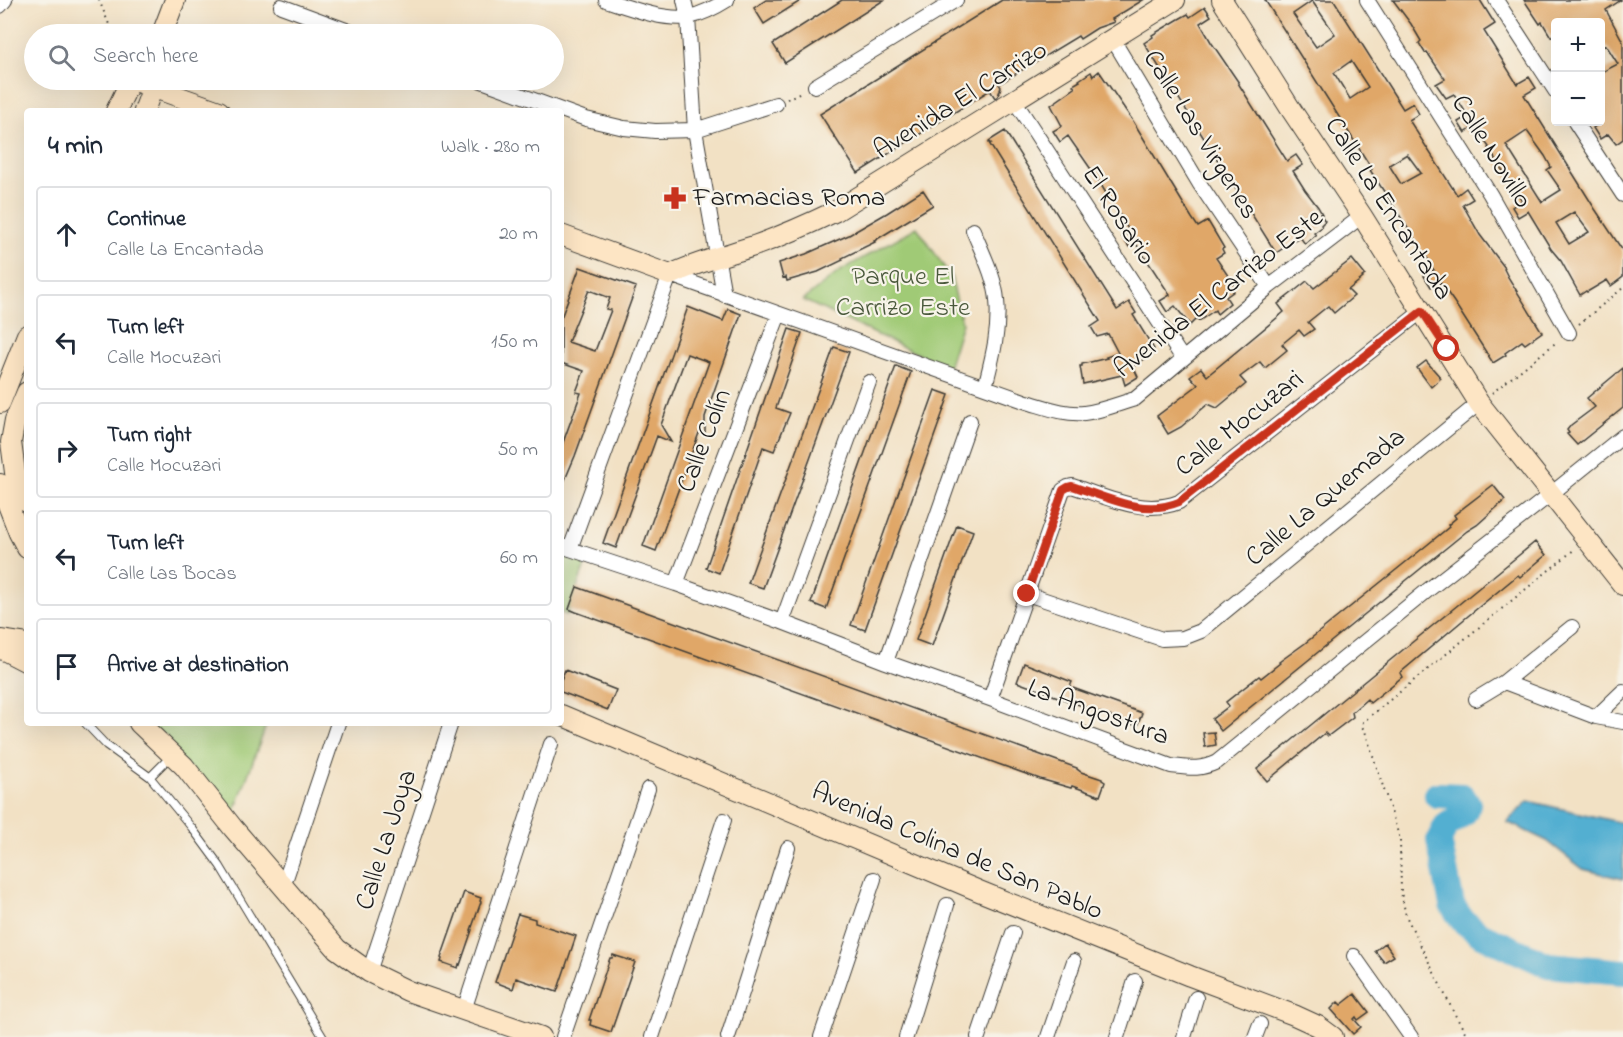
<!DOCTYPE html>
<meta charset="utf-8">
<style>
body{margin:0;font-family:"Indie Flower",sans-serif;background:#f6f6f7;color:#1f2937}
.controls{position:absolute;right:18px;top:18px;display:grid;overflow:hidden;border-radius:6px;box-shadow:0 6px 24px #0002}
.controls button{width:54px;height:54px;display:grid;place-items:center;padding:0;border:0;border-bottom:2px solid #e0e1e3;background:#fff;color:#1f2937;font:30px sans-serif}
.stop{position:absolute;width:18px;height:18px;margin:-14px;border:4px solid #c8321e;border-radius:50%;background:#fff}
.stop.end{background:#c8321e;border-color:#fff;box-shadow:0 2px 6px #0008}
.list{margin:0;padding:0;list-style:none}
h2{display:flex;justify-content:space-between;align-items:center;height:78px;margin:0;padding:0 24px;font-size:26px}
h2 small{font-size:20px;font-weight:400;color:#747a83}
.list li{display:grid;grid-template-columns:39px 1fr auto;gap:18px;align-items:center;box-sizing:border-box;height:96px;margin:0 12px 12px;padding:0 12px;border:2px solid #e0e1e3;border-radius:6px}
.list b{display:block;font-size:22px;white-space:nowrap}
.list p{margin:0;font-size:20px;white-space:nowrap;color:#747a83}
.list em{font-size:20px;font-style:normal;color:#747a83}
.icon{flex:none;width:33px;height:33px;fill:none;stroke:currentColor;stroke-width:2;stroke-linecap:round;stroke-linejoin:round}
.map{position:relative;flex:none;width:1623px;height:1037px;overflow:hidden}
.search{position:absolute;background:#fff;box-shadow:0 6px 24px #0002;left:24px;top:24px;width:540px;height:66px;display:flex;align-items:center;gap:15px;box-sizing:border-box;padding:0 21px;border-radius:33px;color:#747a83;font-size:22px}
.panel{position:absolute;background:#fff;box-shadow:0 6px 24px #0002;left:24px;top:108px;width:540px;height:618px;border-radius:6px}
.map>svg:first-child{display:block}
</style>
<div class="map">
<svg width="1623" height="1037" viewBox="0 0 1623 1037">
<rect width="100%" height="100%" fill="#f7f3e8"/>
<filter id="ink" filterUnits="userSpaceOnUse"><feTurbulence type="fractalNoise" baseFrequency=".0167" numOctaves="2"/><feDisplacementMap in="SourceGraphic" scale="12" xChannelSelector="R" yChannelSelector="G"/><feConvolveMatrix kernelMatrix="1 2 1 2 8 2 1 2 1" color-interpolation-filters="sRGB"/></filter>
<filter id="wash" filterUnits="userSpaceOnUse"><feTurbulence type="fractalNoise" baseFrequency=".008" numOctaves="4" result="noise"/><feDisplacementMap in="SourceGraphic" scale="24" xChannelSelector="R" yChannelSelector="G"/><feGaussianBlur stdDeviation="1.35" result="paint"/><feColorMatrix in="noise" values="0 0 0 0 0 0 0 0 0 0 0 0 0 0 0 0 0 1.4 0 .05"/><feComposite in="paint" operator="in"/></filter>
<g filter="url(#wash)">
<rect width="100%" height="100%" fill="#f2e1c4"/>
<!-- green -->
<path fill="#a0ca76" stroke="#5e7349" stroke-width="1.5" d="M917,227l34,50 11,46 -14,45 -145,-68 37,-29z
M561,555l25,8 -19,52 -6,-2z
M147,723h120l-37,101z"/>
<!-- water -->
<path fill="#52afd1" stroke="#376676" stroke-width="1.5" d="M1528,801l95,22v56l-40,-10 -36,-28 -40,-19z"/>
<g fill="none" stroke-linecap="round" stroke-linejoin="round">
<!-- river -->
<path stroke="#52afd1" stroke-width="26" d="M1437,795l25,1 6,8 -4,9 -18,13 -7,14 13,65 11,16 17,13 68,31 75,7"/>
</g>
<g id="blocks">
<!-- building -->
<path fill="#e0a768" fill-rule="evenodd" d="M766,0h36l-38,24 -10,-16z
M842,0h42l-99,63 -12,-19z
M1002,0h141l-31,19 2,3 -17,6 -17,11 -2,-3 -79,48 2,3 -3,9 -3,2 -5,-8 -132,83 -38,-59z
M1265,0h69l69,109 10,-6 6,11 -10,6 48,75 9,-7 7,11 -10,6 17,30 25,33 -1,1 4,8 34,55 -17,12 -3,-3 -17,12 1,2 -13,8 -39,-61 -14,-20 -9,5 -7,-11 10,-6 -4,-5 1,-1 -61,-94 2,-1zM1312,1l23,33 -19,13 -23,-33zM1351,61l17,26 -18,12 -16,-26zM1407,154l14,19 -20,11 -12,-19z
M1393,0h87l15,24 -11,7 33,53 12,-7 7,11 -12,7 71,114 28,42v26l-12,9 -4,-6 -20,12 -1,-1 -6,4 -19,-34 -10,-12 -23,-38 -10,6 -6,-10 10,-7 -34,-52 1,-1 -15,-20 -9,6 -7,-11 10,-6 -14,-22 -8,4 -10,-14 9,-5 -18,-27 -2,1 -6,-10 2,-2 -10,-17zM1527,131l18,25 6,11 -4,3 14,20 -19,12 -36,-57zM1574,212l15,20 -20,12 -13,-21z
M1524,0h97l-15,10 17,32v97l-7,5 -8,-10 -8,5 -7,-11 7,-5v-50l18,-9 -12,-19 -6,3v-26h-44v10l-5,5 -9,-15 -2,2z
M1205,7l6,9 -11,7 11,19 28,41h-1l49,78 9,-6 7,10 -10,6 12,19 13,17 4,7h-2l5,7 -4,4 1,2 -8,6 2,2 -11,9 -5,-7 -24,16 -132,-210 9,-6 -1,-2 27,-16 9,-5 2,3z
M1099,71l34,50 59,97 6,9 10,-6 16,27 -2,1 2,4 -8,5 19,28 -3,2 2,3 -8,6 4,6 -13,11 -2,-4 -16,11 -2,-3 -7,7 -15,-19 -8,6 -7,-11 10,-6 -35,-53 -6,5 -7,-10 8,-5 -7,-11 1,-1 -8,-10 -19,-32 -29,-42 -8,6 -7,-11 9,-5 -11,-21 24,-17 -2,-3 7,-4 -1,-1 12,-8 2,4z
M1005,131l112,179 12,-8 7,11 -3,2 21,34 -3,2 2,3 -20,12 5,11 -13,8 -3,-10 -39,9 -3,-18h2v-2l25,-6 -1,-1 12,-4 -10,-19 -11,3 -6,-10 9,-6 -111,-178h2l-2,-2z
M923,190l10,15 -59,36 1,1 -33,16 1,2 -25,12 -31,9 -1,-4 -3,1 -4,-15 27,-9 43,-19 38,-22z
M1352,259l13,16 -3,2 1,1 -15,12 6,6 -20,17 -6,-7 -20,16 6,7 -10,7 -5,-6 -17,14 5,6 -22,18 -5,-6 -20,15 6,7 -29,24 -9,-4 -27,23 -13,7 -11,-18 41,-31 -8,-9 11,-8 6,8 77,-64 -6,-8 19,-15 10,-8 7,7z
M580,267l56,20 -61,169 -14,33v-41l20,-55 -5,-1 8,-21 -23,-8v-45zM589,290l21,8 -4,11 5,1 -16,41 -27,-9z
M688,307l35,14 5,-12 13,5 -36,103v18l-6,-2 -43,118 -13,-5 66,-184 -22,-8 -26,71 10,17 -14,-6 -41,112 -13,-5z
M789,329l13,4 -26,75 14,5 -16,38 -11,-4 -44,126 -13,-5z
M834,347l15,5 -86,236 -15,-5z
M1426,361l15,17 -10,9 -14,-19z
M896,366l15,6 -85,237 -15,-6z
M1623,368v40l-46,37 -10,-11 2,-1 -2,-3 4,-5 24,-18 -8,-9z
M935,390l14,5 -84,235 -14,-5z
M1493,485l12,15 -28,25 -10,6 -246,200 -9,-12 17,-13 -3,-4 33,-26 2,2 19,-15 -1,-1 25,-18 123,-99 22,-18 -1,-2 8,-7 -2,-3z
M957,525l16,6 -41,115 -16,-6z
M1535,542l11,13 -26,22 -2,-2 -50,41 -68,57 2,4 -32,26 -3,-4 -15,13 1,5 -25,19 -3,-3 -58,48 -10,-12z
M577,587l500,181v1l4,3 21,7v1l3,2 -5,14 -28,-10 -1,2 -31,-9 -464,-167 -7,-3z
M1024,663l48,19 -2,5 72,26 -5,13 -120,-44z
M565,670l51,20 -8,20 -47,-18v-12z
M1214,732l2,13 -11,2 -2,-14z
M464,892l17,6 -1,3 1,1 -10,28h1l-12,35 -1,-1 -1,4 -17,-6 1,-3 -1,-1z
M518,914l17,5v4l41,13 -19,56 -41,-14 -3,11 -18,-7 22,-66z
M1385,943l9,13 -10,6 -9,-11z
M613,955l22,7 -24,70 -21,-7 1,-5h-2l21,-62h2z
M1355,994l14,18 -11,8 -2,-3 -2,2 7,8 -8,7 -22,-25 7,-7 3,3z"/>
</g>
</g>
<g filter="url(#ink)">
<use href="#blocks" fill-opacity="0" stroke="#3c3a35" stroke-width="1.5"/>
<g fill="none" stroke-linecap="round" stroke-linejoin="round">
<!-- lane casing -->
<g stroke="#3c3a35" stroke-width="9">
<path id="lane" d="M85,723l21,22 44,32 42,51 28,38 103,171
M150,777l22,-22"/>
</g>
<!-- street casing -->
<g stroke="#3c3a35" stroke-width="16">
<path id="street" d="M606,0c24,8 58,21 83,17 13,-3 27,-10 38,-17
M684,0l4,17 7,113 29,165
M1367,0l123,194 79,139
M1496,0l60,92
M0,6l5,-6
M281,6l76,28
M1112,38l87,145 70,104
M479,80l107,39 38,9 31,3 40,-1 81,-26
M815,86l141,-86
M1014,100l169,259
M1575,122l48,73
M973,230c9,22 22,47 24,70 3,30 -5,59 -12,87
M561,546l115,38 106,38 104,40 104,37 181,67c19,2 29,4 46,-4l211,-172 123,-96 72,-58
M570,549l100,-274 357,127c18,5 38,13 57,11 17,-2 34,-9 51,-14l134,-112 93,-71
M676,584l103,-270
M1027,594l135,45 21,-1 18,-7 278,-228
M782,622l87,-240
M886,662l84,-241
M1504,682l92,35 27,5
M990,699l73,-209 5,-3 4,-1c35,11 71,30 107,16l243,-191
M1476,699l28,-17 68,-55
M1596,717l27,-26
M283,887l55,-164
M1354,956l57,81
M369,972l82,-249
M464,1010l87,-266
M563,1037l85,-248
M652,1037l72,-217
M728,1037l60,-189
M821,1037l53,-158
M906,1037l41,-132
M978,1037l35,-104
M1048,1037l26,-76
M1117,1037l18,-56
M1184,1037l12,-39
M1255,1037l5,-13"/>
</g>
<!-- secondary casing -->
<g stroke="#3c3a35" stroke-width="22">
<path id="secondary" d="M1222,0l68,108 72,108 117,187 144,182
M162,34l13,-34
M132,80l87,31
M116,111l15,-31
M144,111l9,-24 1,-7
M561,235l109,40c27,-13 56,-20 84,-29 28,-10 55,-22 82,-35l339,-211
M27,392l-12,28 -4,22 5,38 11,22
M0,403l27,-68
M0,484l19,49 8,15
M0,640l27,4
M0,648l27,14
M561,715l418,176 211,85 104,39 24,11 15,11
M139,723l45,43 49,62 104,121 32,23 39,19 133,46"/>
</g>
<!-- path -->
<path stroke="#3c3a35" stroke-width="2" stroke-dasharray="1.5 4.5" stroke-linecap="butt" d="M99,0l14,34
M787,99l16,-8
M1579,324l44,-36
M1492,393l66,-52
M1468,1037l-14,-24 -48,-97 -5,-24 -1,-53 -35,-108 -3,-4 1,-5 212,-173"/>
<!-- lane -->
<use href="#lane" stroke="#fff" stroke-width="7"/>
<!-- street -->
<use href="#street" stroke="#fff" stroke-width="14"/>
<!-- secondary -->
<use href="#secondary" stroke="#fde5c4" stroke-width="20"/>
</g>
</g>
<g fill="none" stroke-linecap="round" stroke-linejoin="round" filter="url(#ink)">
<!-- route -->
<path stroke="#c8321e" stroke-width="8" d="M1027,594l36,-104 5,-3 4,-1c35,11 71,31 107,16l243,-191 25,38"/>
</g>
<!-- icons -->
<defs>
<g id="pharmacy-bare" transform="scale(1.8)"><path d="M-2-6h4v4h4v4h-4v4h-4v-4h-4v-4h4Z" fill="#c8321e" stroke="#f7f3e8" stroke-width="2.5" paint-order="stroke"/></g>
</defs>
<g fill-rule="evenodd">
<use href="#pharmacy-bare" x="675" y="198"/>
</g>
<g text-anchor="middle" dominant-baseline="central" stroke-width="4.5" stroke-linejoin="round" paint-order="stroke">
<!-- street labels -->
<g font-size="27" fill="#1c1c1c" stroke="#f7f3e8">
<text transform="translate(961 101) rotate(-32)">Avenida El Carrizo</text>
<text transform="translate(1200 135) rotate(58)">Calle Las Virgenes</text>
<text transform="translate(1491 152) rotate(58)">Calle Novillo</text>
<text transform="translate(1388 209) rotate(57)">Calle La Encantada</text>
<text transform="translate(1118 216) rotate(57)">El Rosario</text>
<text transform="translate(1219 294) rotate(-38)">Avenida El Carrizo Este</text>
<text transform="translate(1240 424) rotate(-38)">Calle Mocuzari</text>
<text transform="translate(705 441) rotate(-69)">Calle Colín</text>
<text transform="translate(1326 498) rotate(-40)">Calle La Quemada</text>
<text transform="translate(1098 713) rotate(20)">La Angostura</text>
<text transform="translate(387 840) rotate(-72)">Calle La Joya</text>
<text transform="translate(957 852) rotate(23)">Avenida Colina de San Pablo</text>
</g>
<!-- poi labels -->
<g font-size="27" fill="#1c1c1c" stroke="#f7f3e8" text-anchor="start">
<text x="693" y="198">Farmacias Roma</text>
</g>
<!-- park labels -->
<g font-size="27" fill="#4a593c" stroke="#f7f3e8">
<text x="903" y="277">Parque El<tspan x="903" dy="31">Carrizo Este</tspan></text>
</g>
</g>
</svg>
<div class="controls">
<button>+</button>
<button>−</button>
</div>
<div class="stop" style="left:1447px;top:349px"></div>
<div class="stop end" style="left:1027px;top:594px"></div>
<div class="search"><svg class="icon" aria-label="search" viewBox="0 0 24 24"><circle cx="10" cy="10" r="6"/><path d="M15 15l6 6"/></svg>Search here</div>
<section class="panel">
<h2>4 min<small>Walk · 280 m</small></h2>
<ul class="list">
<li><svg class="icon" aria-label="ahead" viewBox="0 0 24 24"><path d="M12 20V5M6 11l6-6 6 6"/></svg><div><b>Continue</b><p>Calle La Encantada</p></div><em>20 m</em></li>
<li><svg class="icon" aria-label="left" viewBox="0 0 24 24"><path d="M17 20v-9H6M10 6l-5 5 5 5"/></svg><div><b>Turn left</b><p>Calle Mocuzari</p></div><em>150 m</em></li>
<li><svg class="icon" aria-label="right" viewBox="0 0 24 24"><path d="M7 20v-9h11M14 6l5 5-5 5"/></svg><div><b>Turn right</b><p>Calle Mocuzari</p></div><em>50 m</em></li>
<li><svg class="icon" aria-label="left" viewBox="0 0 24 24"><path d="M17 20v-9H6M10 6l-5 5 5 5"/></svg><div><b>Turn left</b><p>Calle Las Bocas</p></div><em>60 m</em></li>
<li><svg class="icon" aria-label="arrive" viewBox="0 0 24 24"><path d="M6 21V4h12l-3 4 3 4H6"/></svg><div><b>Arrive at destination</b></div></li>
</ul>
</section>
</div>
